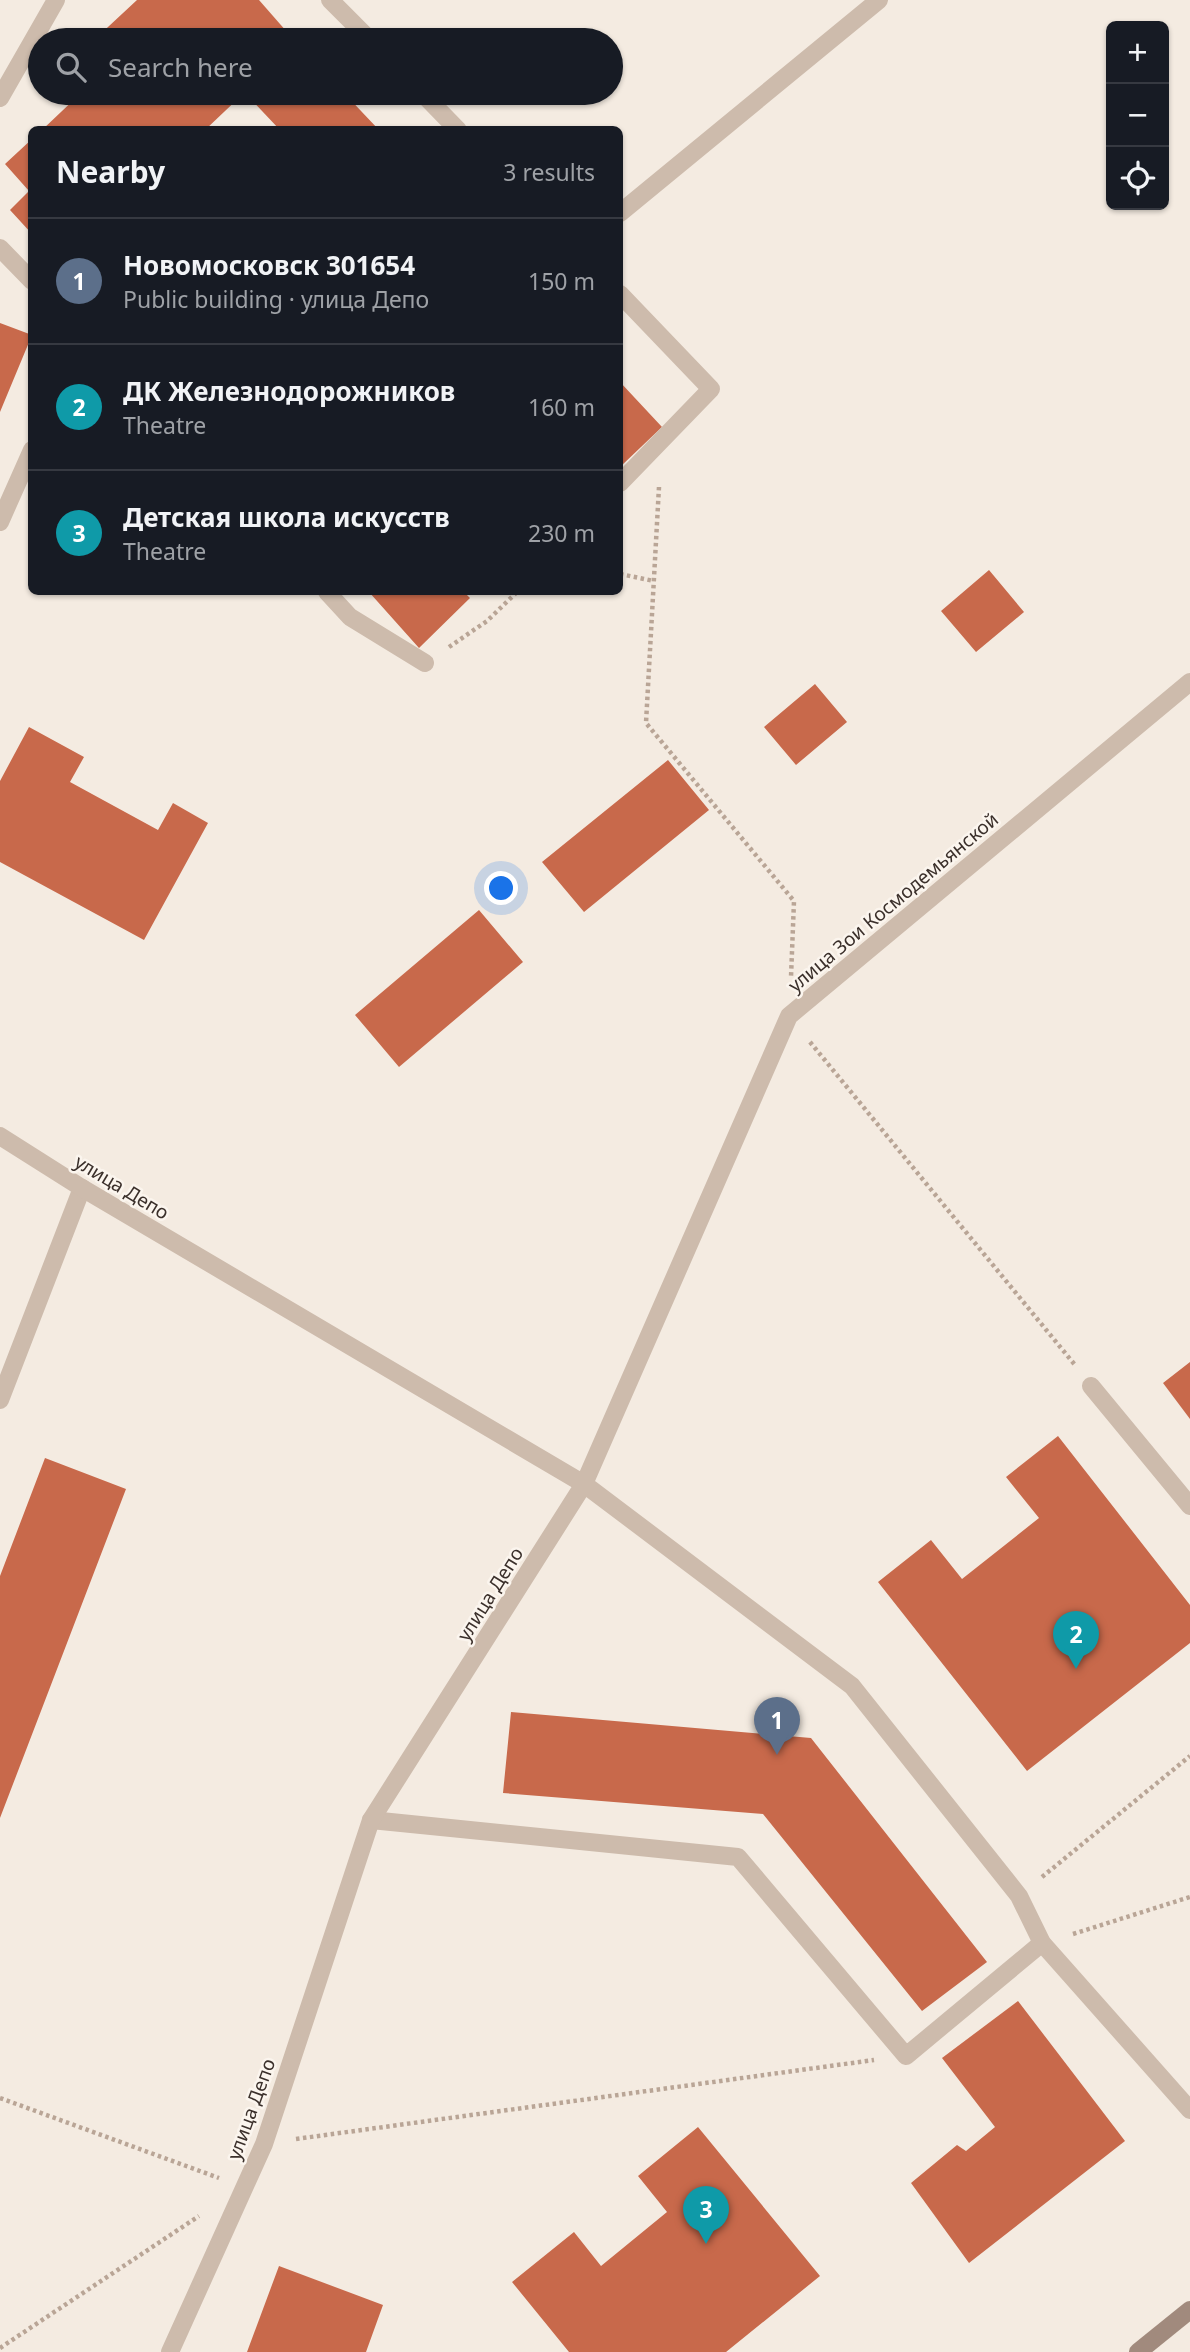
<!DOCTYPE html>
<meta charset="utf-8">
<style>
body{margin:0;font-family:"Noto Sans",sans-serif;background:#242831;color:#f1f3f6}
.controls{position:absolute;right:21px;top:21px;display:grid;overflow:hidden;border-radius:10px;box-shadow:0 2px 5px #0004}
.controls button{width:63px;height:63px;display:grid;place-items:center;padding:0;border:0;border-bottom:2px solid #363941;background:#171b24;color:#f1f3f6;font:35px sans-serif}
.you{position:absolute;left:502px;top:889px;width:24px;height:24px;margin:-18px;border:5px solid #fff;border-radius:50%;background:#1a73e8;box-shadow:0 0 0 10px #1a73e833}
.badge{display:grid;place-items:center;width:46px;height:46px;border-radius:50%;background:#2563eb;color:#fff;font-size:23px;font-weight:700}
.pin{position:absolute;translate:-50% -58px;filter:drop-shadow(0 2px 4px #0008)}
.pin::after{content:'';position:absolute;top:37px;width:24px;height:21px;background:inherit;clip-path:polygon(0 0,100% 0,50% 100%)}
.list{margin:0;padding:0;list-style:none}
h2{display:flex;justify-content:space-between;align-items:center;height:91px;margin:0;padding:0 28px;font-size:30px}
h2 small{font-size:23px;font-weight:400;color:#9ea1a6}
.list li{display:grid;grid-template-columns:46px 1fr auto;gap:21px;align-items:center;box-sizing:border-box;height:126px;padding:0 28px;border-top:2px solid #363941}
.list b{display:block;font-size:26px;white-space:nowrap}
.list p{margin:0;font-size:23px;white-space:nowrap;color:#9ea1a6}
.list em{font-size:23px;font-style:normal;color:#9ea1a6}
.icon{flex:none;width:38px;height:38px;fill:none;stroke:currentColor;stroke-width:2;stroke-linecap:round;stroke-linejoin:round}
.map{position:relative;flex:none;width:1190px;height:2352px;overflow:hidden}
.search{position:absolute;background:#171b24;box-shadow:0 2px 5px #0004;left:28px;top:28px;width:595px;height:77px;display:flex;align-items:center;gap:18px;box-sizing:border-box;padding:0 24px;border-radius:38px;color:#9ea1a6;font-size:26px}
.panel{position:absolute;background:#171b24;box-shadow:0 2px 5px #0004;left:28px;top:126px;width:595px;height:469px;border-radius:10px}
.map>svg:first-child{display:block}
</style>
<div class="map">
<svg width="1190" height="2352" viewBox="0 0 1190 2352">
<rect width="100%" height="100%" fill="#f4ebe1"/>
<!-- building -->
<path fill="#c8694b" d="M137,0h122l35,40h-200z
M81,93h163l-39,37h-163z
M245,93h99l35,37h-99z
M32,139v95l-22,-24 19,-19 -24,-27z
M0,323l32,12 -32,77z
M620,382l42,45 -42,40z
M989,570l35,42 -48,40 -35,-41z
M369,592h95l6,6 -51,50z
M815,684l32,38 -51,43 -32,-38z
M29,727l55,30 -14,25 88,48 15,-27 35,20 -64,117 -144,-78v-81z
M668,760l41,50 -125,102 -42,-50z
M479,910l44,52 -124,105 -44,-52z
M1190,1362v57l-27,-36z
M1058,1436l132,169v38l-163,128 -149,-189 53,-42 31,39 77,-61 -33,-41z
M45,1458l81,31 -126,329v-242z
M511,1712l300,26 176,224 -65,49 -159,-197 -260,-21z
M1018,2001l107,140 -156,122 -58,-80 46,-38 9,6 29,-24 -53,-69z
M698,2127l122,149 -94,76h-157l-57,-70 62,-50 27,34 66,-54 -29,-36z
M279,2266l104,39 -17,47h-119z"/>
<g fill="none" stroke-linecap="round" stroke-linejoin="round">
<!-- path -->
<path stroke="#b9a596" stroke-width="4.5" stroke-dasharray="3.5 3.5" stroke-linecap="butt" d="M659,487l-13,236 148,178 -3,76
M620,574l34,7
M449,647l38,-26 30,-29
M810,1042l265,323
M1042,1877l148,-121
M1073,1934l117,-37
M0,2098l219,80
M296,2139l578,-79
M0,2348l199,-132"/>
<!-- service -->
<path stroke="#cdbbac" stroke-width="18" d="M330,0l40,40
M422,93l36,37
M0,248l32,33
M620,294l91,95 -91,94
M0,522l32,-72
M327,592l23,25 75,46
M1091,1386l99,120
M0,1400l82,-212
M371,1820l367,37 168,199 136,-113"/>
<!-- minor -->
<path stroke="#cdbbac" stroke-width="18" d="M0,98l56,-98
M620,213l259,-213
M1190,682l-401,334 -205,468 268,202 167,210 23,47 148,167
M0,1136l82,52 502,296 -213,336 -107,324 -94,208"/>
<!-- secondary -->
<path stroke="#a18a7d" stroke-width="18" d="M1138,2352l52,-42"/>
</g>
<g text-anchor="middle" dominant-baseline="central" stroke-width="5" stroke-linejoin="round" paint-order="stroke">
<!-- street labels -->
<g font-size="19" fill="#3b302b" stroke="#fbf5ee">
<text transform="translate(893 902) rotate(-40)">улица Зои Космодемьянской</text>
<text transform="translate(122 1187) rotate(31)">улица Депо</text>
<text transform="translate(490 1594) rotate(-58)">улица Депо</text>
<text transform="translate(251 2109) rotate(-70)">улица Депо</text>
</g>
</g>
</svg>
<div class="controls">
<button>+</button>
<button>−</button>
<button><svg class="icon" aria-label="locate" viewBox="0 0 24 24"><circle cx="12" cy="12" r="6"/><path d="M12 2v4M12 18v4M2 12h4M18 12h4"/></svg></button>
</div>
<div class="you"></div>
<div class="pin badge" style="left:777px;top:1755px;background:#5c6f8a">1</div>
<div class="pin badge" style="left:1076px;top:1669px;background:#0f9aa8">2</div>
<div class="pin badge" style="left:706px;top:2244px;background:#0f9aa8">3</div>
<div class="search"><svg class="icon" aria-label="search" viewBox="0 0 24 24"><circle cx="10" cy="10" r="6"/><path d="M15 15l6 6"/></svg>Search here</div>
<section class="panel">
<h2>Nearby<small>3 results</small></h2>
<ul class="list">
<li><span class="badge" style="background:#5c6f8a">1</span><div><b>Новомосковск 301654</b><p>Public building · улица Депо</p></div><em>150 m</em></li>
<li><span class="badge" style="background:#0f9aa8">2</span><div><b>ДК Железнодорожников</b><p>Theatre</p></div><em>160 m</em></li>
<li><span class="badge" style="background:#0f9aa8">3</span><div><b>Детская школа искусств</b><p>Theatre</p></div><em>230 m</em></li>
</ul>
</section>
</div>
